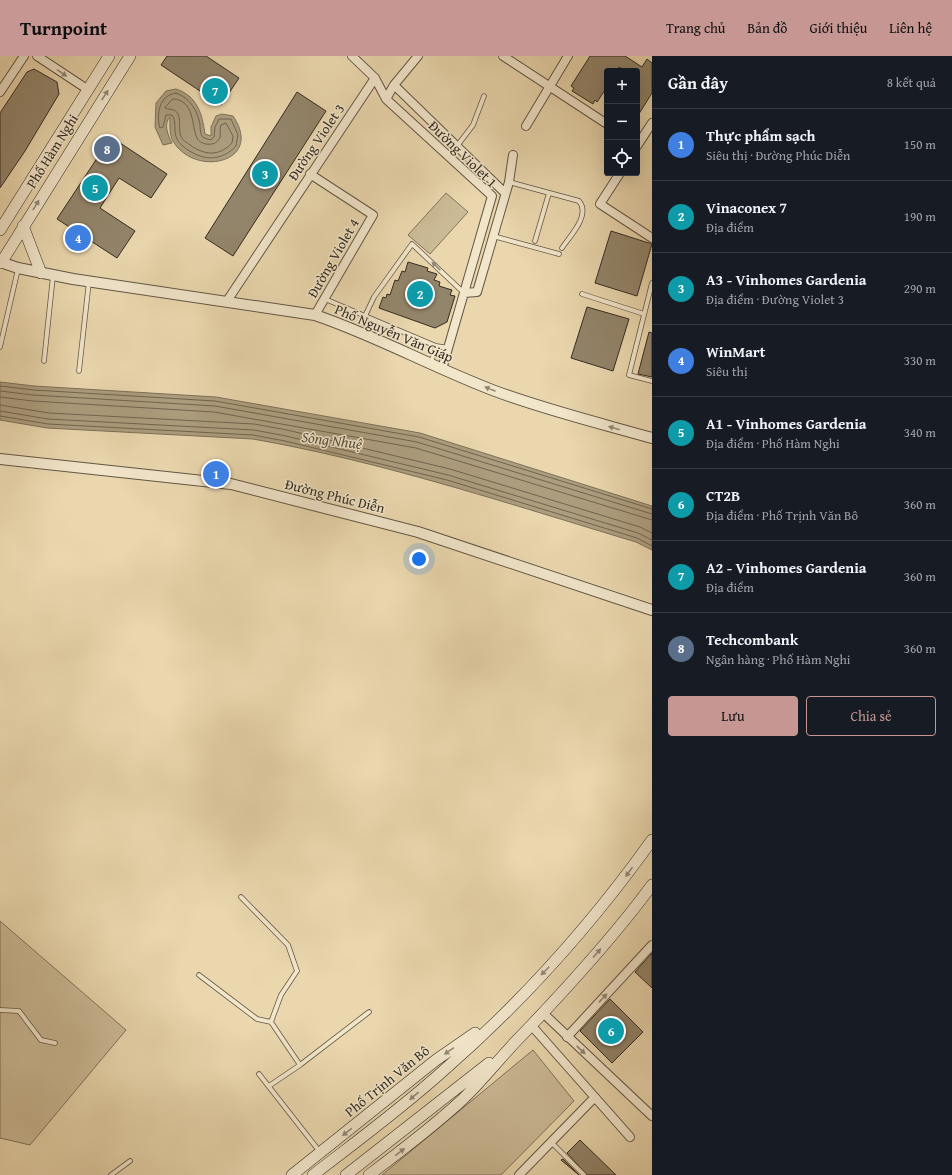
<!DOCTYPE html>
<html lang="vi">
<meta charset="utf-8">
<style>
body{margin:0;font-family:"Gentium Book Plus",serif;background:#242831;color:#f1f3f6}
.controls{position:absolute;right:12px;top:12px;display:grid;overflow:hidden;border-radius:4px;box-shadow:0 4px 16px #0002}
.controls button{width:36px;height:36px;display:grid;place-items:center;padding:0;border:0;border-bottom:1px solid #363941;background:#171b24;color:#f1f3f6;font:20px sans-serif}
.you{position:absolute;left:419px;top:503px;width:14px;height:14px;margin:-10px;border:3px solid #fff;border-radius:50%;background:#1a73e8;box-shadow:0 0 0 6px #1a73e833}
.badge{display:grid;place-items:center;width:26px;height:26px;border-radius:50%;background:#c59692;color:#fff;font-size:13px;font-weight:700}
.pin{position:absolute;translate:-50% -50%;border:2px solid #fff;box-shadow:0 1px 4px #0006}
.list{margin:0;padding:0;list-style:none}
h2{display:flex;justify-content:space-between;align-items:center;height:52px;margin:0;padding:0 16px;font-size:17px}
h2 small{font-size:13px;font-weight:400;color:#9ea1a6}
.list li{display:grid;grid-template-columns:26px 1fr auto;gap:12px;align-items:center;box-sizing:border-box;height:72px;padding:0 16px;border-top:1px solid #363941}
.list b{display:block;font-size:15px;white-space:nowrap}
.list p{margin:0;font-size:13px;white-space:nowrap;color:#9ea1a6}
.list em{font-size:13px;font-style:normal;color:#9ea1a6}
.actions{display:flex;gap:8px;padding:12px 16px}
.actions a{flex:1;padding:9px 0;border:1px solid #c59692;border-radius:4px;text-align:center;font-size:14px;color:#c59692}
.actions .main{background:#c59692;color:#111}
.icon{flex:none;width:22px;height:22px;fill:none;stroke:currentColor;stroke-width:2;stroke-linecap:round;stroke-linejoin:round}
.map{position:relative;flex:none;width:652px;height:1119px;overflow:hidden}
header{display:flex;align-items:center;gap:24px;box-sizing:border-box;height:56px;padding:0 20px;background:#c59692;color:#111}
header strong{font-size:19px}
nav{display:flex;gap:22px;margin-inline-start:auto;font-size:14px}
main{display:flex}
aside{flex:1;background:#171b24}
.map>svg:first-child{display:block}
</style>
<header>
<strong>Turnpoint</strong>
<nav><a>Trang chủ</a><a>Bản đồ</a><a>Giới thiệu</a><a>Liên hệ</a></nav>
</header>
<main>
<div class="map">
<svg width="652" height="1119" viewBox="0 0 652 1119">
<rect width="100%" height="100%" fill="#ead7ae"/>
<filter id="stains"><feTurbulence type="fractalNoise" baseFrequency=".005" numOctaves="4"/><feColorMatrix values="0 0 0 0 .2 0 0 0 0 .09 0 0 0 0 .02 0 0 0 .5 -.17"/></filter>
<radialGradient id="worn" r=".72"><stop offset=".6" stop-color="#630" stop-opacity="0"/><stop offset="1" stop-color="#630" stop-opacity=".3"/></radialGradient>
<!-- green -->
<path fill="#cbba96" stroke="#80735c" d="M446,137l22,19 -38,42 -22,-19z
M0,865l126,109 -96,115 -30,-7z
M533,994l41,51 -73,74h-119z"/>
<!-- water -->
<path fill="#ac9d7e" stroke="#7c7059" d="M176,33c21,7 26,24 29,45l6,2v-9l5,-11 6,-2 11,2c32,47 -39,62 -60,25 -4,-7 -3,-17 -3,-24 -7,7 -2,18 2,26l-9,2 -8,-18 1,-24 10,-12z
M0,326l34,4 182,11 204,36 232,73v44l-16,-8c-127,-38 -252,-80 -383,-103l-206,-11 -47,-8z"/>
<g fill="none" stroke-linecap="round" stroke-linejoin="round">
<!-- shore -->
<path stroke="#706450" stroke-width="1" d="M176,37c14,5 21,17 24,31 0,3 0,9 2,12 2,3 6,3 9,4l3,-3 1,-10 4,-8h12l7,16 -2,11c-14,15 -32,15 -48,4 -4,-3 -9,-6 -11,-11 -4,-7 0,-18 -5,-24h-6l-3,12 -3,1c-4,-13 -1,-33 16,-35z
M173,43c22,1 18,26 24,39 4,8 20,9 23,-1 1,-4 -1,-8 1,-12l5,-2 7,13 -1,7c-13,14 -28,12 -42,2 -4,-3 -8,-5 -9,-9 -3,-7 0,-16 -3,-22 -3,-6 -9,-4 -13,-6z
M0,330l34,4 181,11 204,36 233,72
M0,335l33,4 182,11 202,36 235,72
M0,341l33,4 181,11 202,36 236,72
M0,349l49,8 205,11 33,6 163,39 190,58 12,6
M0,355l48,8 206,11 32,6 162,39 190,58 14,7
M0,360l48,8 205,11 32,6 162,39 190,58 15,8"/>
</g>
<!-- building -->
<path fill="#93856b" stroke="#342c22" d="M167,0h39l33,22 -18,27 -60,-40z
M590,0h35l17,11 5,-8 5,4v30l-15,24v-46h-11l-7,-4 -2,4h-10v16l-10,15 -2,-2 -2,4 -21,-13 2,-3 -3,-2z
M34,13l23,13 2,12 -34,57 -25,37v-75l27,-41z
M297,36l29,19 -93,145 -28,-18z
M111,81l56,37 -16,24 -32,-20 -19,30 35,23 -18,27 -60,-39z
M611,175l41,13 -15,52 -42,-13z
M408,206l20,6 -1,3 10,3 -3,6 6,2 -1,4 13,4 -2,5 5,1 -8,26 -12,6 -56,-20 4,-11 3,1 1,-4 3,1 5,-15 3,1 4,-10 3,1z
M587,251l42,12 -16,52 -42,-13z
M649,276l3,1v44l-14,-3z
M652,897v35l-17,-16z
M610,943l33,33 -31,31 -32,-32z
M580,1084l36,35h-29l-20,-22z
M563,1103l16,16 -18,-15z"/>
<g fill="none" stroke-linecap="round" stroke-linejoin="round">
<!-- service casing -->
<g stroke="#625745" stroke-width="5.5">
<path id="service" d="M457,90l16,-21 11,-29
M509,126l70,19c12,14 -9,35 -17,47
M493,180l66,18
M535,185l14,-48
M652,227l-23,92 23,6
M582,238l62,20
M325,243l111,47 -5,17
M365,260l9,-19 38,-53 52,49
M436,290l13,2
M0,291l18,-78
M44,305l9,-85
M79,315l10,-90
M241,841l47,48 9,26 -16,24 -10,27 29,43 -31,21
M199,919l58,44 14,3
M0,954l19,1 22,29 14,3
M300,1009l69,-53
M259,1018l61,78
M551,1086l33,33
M111,1119l19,-14"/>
</g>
<!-- minor casing -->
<g stroke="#625745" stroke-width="10">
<path id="minor" d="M37,0l50,33
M352,0l23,22 11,21 106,97 -50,173
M503,0l104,68
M394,29l111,108
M0,36l24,-36
M386,43l8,-14 24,-29
M526,70l42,-70
M637,90l15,-23
M620,117l-20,31 52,34
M310,118l63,41 -58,100
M464,237l13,-1 32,-110 4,-27
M227,245l148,-223
M543,957l109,103
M531,969l99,112
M567,981l85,-92
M519,1119l76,-78"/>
</g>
<!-- tertiary casing -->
<g stroke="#625745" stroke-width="12">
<path id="tertiary" d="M0,206l18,6 55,11 242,36c62,21 119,53 180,76 51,19 104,32 157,47
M0,403l231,25 187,48 234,78"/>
</g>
<!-- secondary casing -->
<g stroke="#342c22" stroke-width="12">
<path id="secondary" d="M23,170l18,47
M0,174l109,-174
M1,207l129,-207
M292,1119l144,-115 39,-27
M313,1119c44,-34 89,-67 130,-104 78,-68 149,-147 209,-231
M346,1119l143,-112
M369,1119c32,-24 65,-49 94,-76 21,-20 39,-44 60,-65 45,-47 90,-96 129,-149"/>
</g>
<!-- service -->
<use href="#service" stroke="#f1e5ca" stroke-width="4"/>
<!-- minor -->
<use href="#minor" stroke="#f1e5ca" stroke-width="8"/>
<!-- tertiary -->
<use href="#tertiary" stroke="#f1e5ca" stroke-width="10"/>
<!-- secondary -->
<use href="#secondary" stroke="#f1e5ca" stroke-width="11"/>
</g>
<!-- one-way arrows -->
<defs><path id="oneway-solid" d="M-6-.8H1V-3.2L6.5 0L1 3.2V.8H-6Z"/></defs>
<g fill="#928876">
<use href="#oneway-solid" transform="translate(62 17) rotate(34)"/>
<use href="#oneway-solid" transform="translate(105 39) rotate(-57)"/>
<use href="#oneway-solid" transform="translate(36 149) rotate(-59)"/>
<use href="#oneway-solid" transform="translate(436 210) rotate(-136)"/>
<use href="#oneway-solid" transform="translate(490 333) rotate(-158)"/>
<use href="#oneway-solid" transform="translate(614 372) rotate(-164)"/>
<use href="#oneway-solid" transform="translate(629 816) rotate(126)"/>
<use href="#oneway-solid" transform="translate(597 897) rotate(-49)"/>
<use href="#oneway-solid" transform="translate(545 915) rotate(135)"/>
<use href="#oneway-solid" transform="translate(603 942) rotate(-47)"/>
<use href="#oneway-solid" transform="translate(581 994) rotate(43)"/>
<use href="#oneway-solid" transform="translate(449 995) rotate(145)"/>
<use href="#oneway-solid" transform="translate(414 1040) rotate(140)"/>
<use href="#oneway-solid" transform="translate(347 1076) rotate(142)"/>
<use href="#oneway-solid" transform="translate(400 1096) rotate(-37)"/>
</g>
<g text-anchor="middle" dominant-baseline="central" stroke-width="3" stroke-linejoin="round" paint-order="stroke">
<!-- street labels -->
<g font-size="14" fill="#342c22" stroke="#f1e5ca">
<text transform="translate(316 86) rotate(-56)">Đường Violet 3</text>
<text transform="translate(52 95) rotate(-58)">Phố Hàm Nghi</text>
<text transform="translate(463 98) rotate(44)">Đường Violet 1</text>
<text transform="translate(333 202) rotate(-60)">Đường Violet 4</text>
<text transform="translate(394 277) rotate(23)">Phố Nguyễn Văn Giáp</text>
<text transform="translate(335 440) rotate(14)">Đường Phúc Diễn</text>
<text transform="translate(387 1025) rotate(-39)">Phố Trịnh Văn Bô</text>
</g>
<!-- water labels -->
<g font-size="15" font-style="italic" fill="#584e3e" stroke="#f1e5ca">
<text transform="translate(332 384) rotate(7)">Sông Nhuệ</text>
</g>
</g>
<rect width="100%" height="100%" filter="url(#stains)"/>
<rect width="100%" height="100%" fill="url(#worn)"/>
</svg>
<div class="controls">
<button>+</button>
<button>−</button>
<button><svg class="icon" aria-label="locate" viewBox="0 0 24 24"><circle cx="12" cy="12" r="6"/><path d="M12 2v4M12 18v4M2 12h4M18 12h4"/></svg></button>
</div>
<div class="you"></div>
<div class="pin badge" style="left:216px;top:418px;background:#3f7fe0">1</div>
<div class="pin badge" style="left:420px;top:238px;background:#0f9aa8">2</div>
<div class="pin badge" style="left:265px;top:118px;background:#0f9aa8">3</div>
<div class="pin badge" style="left:78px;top:182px;background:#3f7fe0">4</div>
<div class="pin badge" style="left:95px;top:132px;background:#0f9aa8">5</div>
<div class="pin badge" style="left:611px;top:975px;background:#0f9aa8">6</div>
<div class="pin badge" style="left:215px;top:35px;background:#0f9aa8">7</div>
<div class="pin badge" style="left:107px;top:93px;background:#5c6f8a">8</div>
</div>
<aside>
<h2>Gần đây<small>8 kết quả</small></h2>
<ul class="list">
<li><span class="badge" style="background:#3f7fe0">1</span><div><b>Thực phẩm sạch</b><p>Siêu thị · Đường Phúc Diễn</p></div><em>150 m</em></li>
<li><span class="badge" style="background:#0f9aa8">2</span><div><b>Vinaconex 7</b><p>Địa điểm</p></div><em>190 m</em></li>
<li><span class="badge" style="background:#0f9aa8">3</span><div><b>A3 - Vinhomes Gardenia</b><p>Địa điểm · Đường Violet 3</p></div><em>290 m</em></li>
<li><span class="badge" style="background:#3f7fe0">4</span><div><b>WinMart</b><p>Siêu thị</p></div><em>330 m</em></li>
<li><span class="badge" style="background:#0f9aa8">5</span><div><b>A1 - Vinhomes Gardenia</b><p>Địa điểm · Phố Hàm Nghi</p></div><em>340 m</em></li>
<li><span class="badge" style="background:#0f9aa8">6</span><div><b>CT2B</b><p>Địa điểm · Phố Trịnh Văn Bô</p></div><em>360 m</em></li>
<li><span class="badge" style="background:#0f9aa8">7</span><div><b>A2 - Vinhomes Gardenia</b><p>Địa điểm</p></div><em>360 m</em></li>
<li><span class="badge" style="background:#5c6f8a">8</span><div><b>Techcombank</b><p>Ngân hàng · Phố Hàm Nghi</p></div><em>360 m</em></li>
</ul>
<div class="actions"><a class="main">Lưu</a><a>Chia sẻ</a></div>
</aside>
</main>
